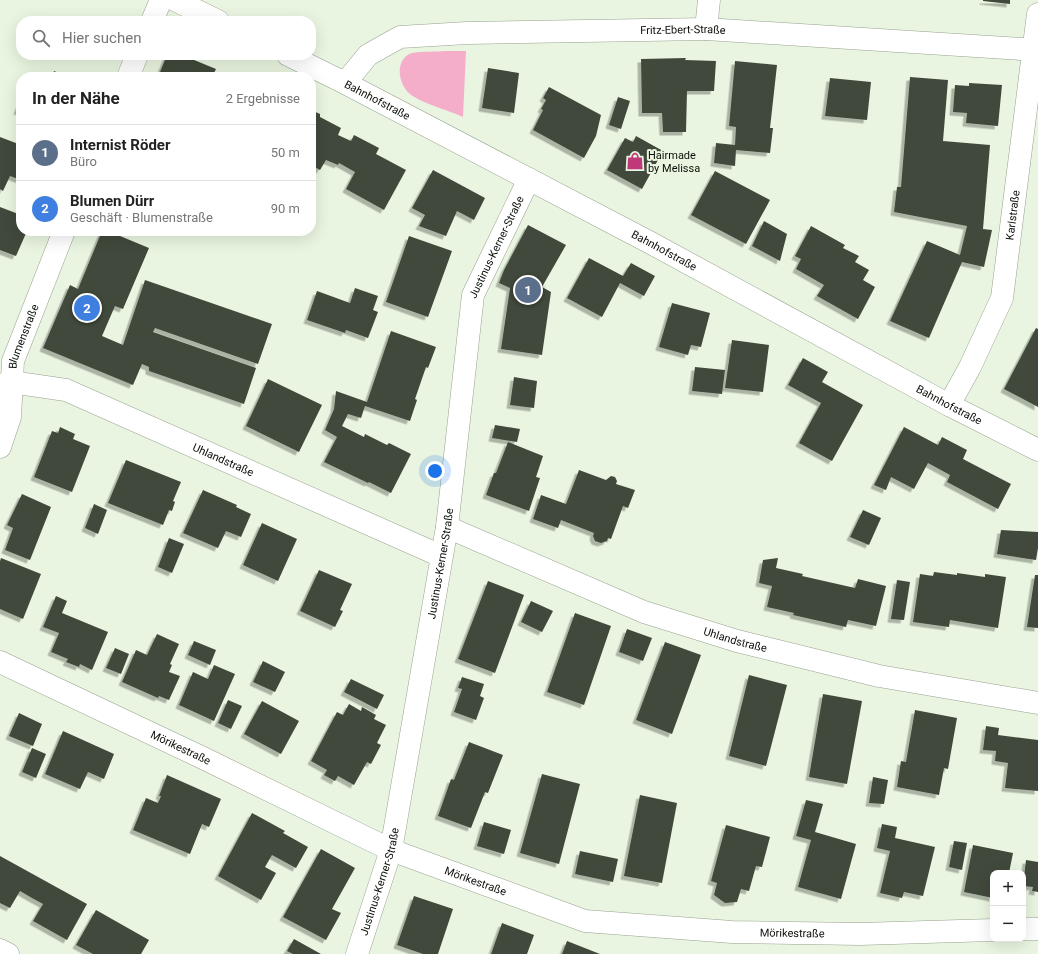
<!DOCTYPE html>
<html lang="de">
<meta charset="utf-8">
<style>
body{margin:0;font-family:Roboto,sans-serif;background:#f2f2f2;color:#222}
.controls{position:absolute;right:12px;bottom:12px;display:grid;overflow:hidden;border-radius:8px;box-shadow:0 4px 16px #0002}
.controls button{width:36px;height:36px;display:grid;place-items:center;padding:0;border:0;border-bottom:1px solid #e0e0e0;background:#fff;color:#222;font:20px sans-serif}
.you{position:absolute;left:435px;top:471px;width:14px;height:14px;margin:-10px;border:3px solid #fff;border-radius:50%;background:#1a73e8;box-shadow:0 0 0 6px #1a73e833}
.badge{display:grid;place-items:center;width:26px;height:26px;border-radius:50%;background:#bf3879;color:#fff;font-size:13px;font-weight:700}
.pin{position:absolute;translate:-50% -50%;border:2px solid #fff;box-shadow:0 1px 4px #0006}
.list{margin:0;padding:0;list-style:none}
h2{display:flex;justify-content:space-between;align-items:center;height:52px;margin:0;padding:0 16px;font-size:17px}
h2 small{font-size:13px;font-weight:400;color:#767676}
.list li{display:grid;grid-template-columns:26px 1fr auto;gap:12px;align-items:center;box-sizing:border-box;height:56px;padding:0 16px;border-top:1px solid #e0e0e0}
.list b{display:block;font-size:15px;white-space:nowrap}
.list p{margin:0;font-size:13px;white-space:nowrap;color:#767676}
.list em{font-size:13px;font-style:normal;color:#767676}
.icon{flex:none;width:22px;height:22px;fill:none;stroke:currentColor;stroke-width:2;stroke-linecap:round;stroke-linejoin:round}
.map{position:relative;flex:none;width:1038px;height:954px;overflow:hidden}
.search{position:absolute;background:#fff;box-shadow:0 4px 16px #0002;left:16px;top:16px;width:300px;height:44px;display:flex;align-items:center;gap:10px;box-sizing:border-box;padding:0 14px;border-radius:16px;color:#767676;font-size:15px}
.panel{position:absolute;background:#fff;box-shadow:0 4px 16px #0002;left:16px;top:72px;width:300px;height:164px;border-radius:16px}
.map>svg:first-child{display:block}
</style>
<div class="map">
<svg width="1038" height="954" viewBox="0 0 1038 954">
<defs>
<filter id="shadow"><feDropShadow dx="-3.5" dy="3.5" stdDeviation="0" flood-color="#0004"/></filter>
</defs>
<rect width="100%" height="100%" fill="#e9f5e0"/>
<!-- green -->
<path fill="#f5aec9" d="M446,51h20l-3,66c-13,-6 -44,-15 -53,-23 -12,-10 -16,-35 2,-41 8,-2 25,-1 34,-2z"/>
<!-- building -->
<path fill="#414a3a" filter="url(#shadow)" d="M983,0h27v4l-27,-3z
M167,55h15l34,14 -4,8h-54z
M686,58l-1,2 31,1 -2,30h-27l-1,41h-23l-1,-19h-20l-1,-54z
M735,61l42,4 -7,63h3l-3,25 -34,-3 -1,16 -21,-3 2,-20 19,2 1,-18 -7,-1z
M488,68l31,5 -5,40 -32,-5z
M54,71l14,6h-16z
M910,77l38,3 -5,61 47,4 -7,84 9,1 -8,37 -22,-5 -33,76 -39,-17 37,-80 33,14 7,-29 -73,-14 3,-25h4z
M830,78l41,4 -4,38 -42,-4z
M969,83l33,2 -4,41 -32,-3 1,-10 -14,-1 2,-27 14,1z
M549,87l52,28 -5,21 -12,22 -51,-28 10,-20 -2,-1 5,-9 -3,-2z
M618,97l12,4 -9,28 -12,-4z
M21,101v11l-4,-1z
M311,110l9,4v3l21,11 -3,7 13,6 3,-6 25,13 -3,6 30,16 -22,40 -38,-21 9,-17 -16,-9 -1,2 -12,-5 -6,10 -9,-5z
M636,136l27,15 -21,38 -35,-19 18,-32 8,4z
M0,137l21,8v35l-11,-4 -7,15 -3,-2z
M433,170l52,28 -11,22 -17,-9 -11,25 -27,-10 6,-11 -13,-7z
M715,171l55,29 -24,44 -55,-29z
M0,207l21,8v16h6l-11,25 -16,-6z
M764,221l23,13 -7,27 -28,-15z
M528,225l38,20 -24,42 9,5 -9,63 -41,-6 9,-61 -11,-5 5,-13z
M811,226l34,19 -2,3 16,8 -4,6 14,8 -6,10 12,7 -17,32 -41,-23 7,-11 -28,-16 5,-10 -6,-3z
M102,231h6l41,17 -26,61 -8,-3 -13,30 21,9 22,-65 127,44 -14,40 -103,-36 -2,4 103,36 -12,36 -95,-33v-4l-7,-3 -9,21 -90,-37 27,-63 8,4z
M409,236l43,15 -24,66 -42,-15z
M589,258l34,18 8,-13 24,13 -11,20 -24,-13 -18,34 -35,-19z
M355,288l23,8 -5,14 5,2 -10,26 -22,-8 -1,3 -38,-13 10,-29 33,12z
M672,303l38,10 -9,34 -10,-2 -3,10 -29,-8z
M1036,328l2,1v78l-34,-18z
M391,331l45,16 -8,21 -2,-1 -11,32 2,1 -7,21 -45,-15 -4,12 -13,-4 -6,12 22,11 1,-3 22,11 2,-2 22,11 -20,39 -22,-11 -1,1 -44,-21 13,-25 -12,-7 9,-21 2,-18 31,11z
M732,340l37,5 -6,47 -38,-4z
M803,358l25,14 -6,10 41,23 -31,56 -33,-18 22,-40 -33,-18z
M695,367l30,3 -3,24 -30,-3z
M514,377l23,4 -3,27 -24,-3z
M268,379l54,26 -23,47 -53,-26z
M495,425l25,4 -3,13 -25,-4z
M60,427l15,7 -2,5 17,7 -18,46 -38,-15 18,-46 6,2z
M904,427l34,18 4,-8 25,13 -4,9 48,25 -13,25 -51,-27 3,-7 -22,-12 -14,26 -23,-12 -5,13 -12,-5z
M508,442l35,14 -7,21 4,1 -11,33 -43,-16 8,-22h2z
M126,460l55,22 -8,19 2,1 -3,9 -3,-1 -6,15 -55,-22z
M579,470l27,10 5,-4 4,1 2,4 -1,3 19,6 -7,18 -5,-2 -12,33 -3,-1 -1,3 -6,2 -6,-2 -2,-5 1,-3 -33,-13 -3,8 -25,-9 8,-24 25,9z
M203,490l34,15 -1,2 15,7 -10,23 -15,-6 -8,17 -35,-15z
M22,494l29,13 -21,53 -25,-10 8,-22 -6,-3z
M94,504l13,6 -9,24 -13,-6z
M863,510l18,8 -12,27 -19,-8z
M262,523l35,16 -19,42 -35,-16z
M1001,530l37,2v16l-2,12 -39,-6z
M169,538l15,6 -12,29 -14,-6z
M1,558l40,16 -18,45 -23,-10v-48z
M778,558l-2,10 27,6 -1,2 53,12 3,-9 28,7 -10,40 -28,-6 -2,7 -53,-12 1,-2 -27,-6 5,-21 -13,-3 4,-23z
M319,570l33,14 -12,26 3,1 -8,16 -35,-16z
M934,572l23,3v-2l28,4v-3l21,3 -8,51 -48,-8 -1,7 -36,-5 7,-48 13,2z
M1035,575h3v53l-11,-1z
M897,580l13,2 -6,38 -13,-1z
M488,581l36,14 -29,78 -37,-14z
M56,596l11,5 -5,12 46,19 -16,38 -12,-6 -1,3 -13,-5 2,-3 -17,-7 8,-19 -16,-6z
M531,601l22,10 -11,21 -21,-10z
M575,613l36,13 -27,79 -37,-13z
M627,629l25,9 -9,23 -24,-9z
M157,634l22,10 -9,20 2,1 -3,7 11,4 -11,24 -10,-4 -1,2 -36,-16 14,-32 11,5z
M194,641l22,9 -6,15 -22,-10z
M665,642l36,13 -29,79 -36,-14z
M115,648l14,6 -8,20 -15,-6z
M263,661l22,11 -10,20 -22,-10z
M214,665l21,9 -21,47 -35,-16 14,-33 15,7z
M749,675l38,10 -21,81 -37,-10z
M462,677l22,7 -4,12 4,2 -8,22 -22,-8 8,-23 -4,-1z
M351,679l33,16 -7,14 -33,-17z
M823,694l39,7 -15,83 -38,-7z
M228,700l14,6 -11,23 -13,-6z
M262,701l37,20 -18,33 -37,-20z
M349,704l12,7 1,-4 14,8 -2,4 12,6 -9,18 4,2 -10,19 -4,-2 -13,23 -16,-9 -3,5 -11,-6 3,-5 -16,-9 26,-49 6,3z
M915,710l42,8 -9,51 -4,-1 -5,27 -42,-8 4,-26 5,1z
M19,713l23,11 -9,22 -24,-10z
M986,726l13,2 -1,7 40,5v51l-33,-3 3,-25 -13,-2 1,-10 -13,-1z
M63,731l51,23 -10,25 -16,-7 -8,17 -35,-15z
M469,742l34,13 -15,38 -3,-1 -14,36 -33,-12 13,-37 3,1z
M32,748l14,6 -10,24 -14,-6z
M542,774l38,10 -21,80 -39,-11z
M167,775l54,24 -12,28 -7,-3 -12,30 -57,-24 13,-32 12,5 3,-7h-2z
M873,777l15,3 -4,24 -15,-1z
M640,795l37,8 -15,80 -38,-7z
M806,800l17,4 -8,28 41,12 -15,55 -43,-12 13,-47 -15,-4z
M252,813l33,18 -2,2 25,14 -12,21 -24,-13 -7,12 11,6 -15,27 -43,-24z
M484,822l27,8 -7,24 -27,-8z
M882,824l15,3 -2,11 40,9 -12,49 -19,-4 -2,6 -22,-5 10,-42 -13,-3z
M726,825l44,12 -8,30 -6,-1 -7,25 -8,-2 -4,13 -12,1 -11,-8 3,-12 -6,-2z
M954,841l13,2 -5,27 -13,-3z
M973,845l40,8 -4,20h-16v25l-29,-6z
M321,849l34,19 -23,41 9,4 -15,27 -43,-23z
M580,851l38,8 -5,23 -38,-8z
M0,856l87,48 -20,36 -34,-19 10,-17 -11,-6 -12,-7 -10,17 -10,-5z
M1026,860l12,2v30l-6,-1 1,-4 -10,-1z
M414,896l39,13 -15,45h-15l-26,-9z
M96,910l53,30 -8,14h-48l-17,-9z
M502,923l32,12 -7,19h-36z
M294,939l27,15h-28l-6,-3z
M567,941l33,13h-38z"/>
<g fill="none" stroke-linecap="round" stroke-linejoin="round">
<!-- minor casing -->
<g stroke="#97a28f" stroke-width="23">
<g id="minor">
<path d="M175,0l43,21"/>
<path d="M152,21l9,-21"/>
<path d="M706,29l3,-29"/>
<path id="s1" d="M288,55l57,28 304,159 300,163 89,45"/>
<path d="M128,77l9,-22"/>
<path id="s2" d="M345,83l23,-28 32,-18 67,-4 239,-4 332,21"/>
<path id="s3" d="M0,385l11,-3 55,8 375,166"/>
<path id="s4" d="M949,405l21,-38 32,-69 36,-284"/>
<path id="s5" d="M0,447l10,-30 3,-56 51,-130"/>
<path id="s6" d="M447,527l197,85 93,29 142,35 159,27"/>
<path id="s7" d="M0,662l203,96 188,92 194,71 147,11 128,2 133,-4"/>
<path d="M1023,929h15"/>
<path d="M0,950l8,4"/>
<path id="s8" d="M357,954l34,-104 56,-323 26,-232 56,-116"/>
</g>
</g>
<!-- minor -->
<use href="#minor" stroke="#fff" stroke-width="22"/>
</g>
<!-- icons -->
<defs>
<g id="shop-bare" transform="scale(1.38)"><path d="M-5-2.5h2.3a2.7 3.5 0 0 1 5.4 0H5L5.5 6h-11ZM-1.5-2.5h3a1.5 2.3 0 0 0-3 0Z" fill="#bf3879" stroke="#e9f5e0" stroke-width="2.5" paint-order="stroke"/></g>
</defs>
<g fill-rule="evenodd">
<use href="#shop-bare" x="635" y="161"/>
</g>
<g text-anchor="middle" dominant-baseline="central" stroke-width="4" stroke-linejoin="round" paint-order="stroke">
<!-- street labels -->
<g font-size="11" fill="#0b0f08" stroke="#e9f5e0">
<text stroke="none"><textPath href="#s2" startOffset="356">Fritz-Ebert-Straße</textPath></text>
<text stroke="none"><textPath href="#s1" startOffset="100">Bahnhofstraße</textPath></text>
<text stroke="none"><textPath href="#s4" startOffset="203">Karlstraße</textPath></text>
<text stroke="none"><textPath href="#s8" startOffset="724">Justinus-Kerner-Straße</textPath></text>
<text stroke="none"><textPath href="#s1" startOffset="424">Bahnhofstraße</textPath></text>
<text stroke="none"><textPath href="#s5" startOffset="114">Blumenstraße</textPath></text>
<text stroke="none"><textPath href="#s1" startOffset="748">Bahnhofstraße</textPath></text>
<text stroke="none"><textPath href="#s3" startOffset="239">Uhlandstraße</textPath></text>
<text stroke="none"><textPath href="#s8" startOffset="400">Justinus-Kerner-Straße</textPath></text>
<text stroke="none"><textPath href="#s6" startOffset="310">Uhlandstraße</textPath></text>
<text stroke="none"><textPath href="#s7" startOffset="200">Mörikestraße</textPath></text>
<text stroke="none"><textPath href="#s7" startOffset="524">Mörikestraße</textPath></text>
<text stroke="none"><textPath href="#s8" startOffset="76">Justinus-Kerner-Straße</textPath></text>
<text stroke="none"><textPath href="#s7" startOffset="848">Mörikestraße</textPath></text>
</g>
<!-- poi labels -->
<g font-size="11" fill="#0b0f08" stroke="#e9f5e0" text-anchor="start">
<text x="648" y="155">Hairmade<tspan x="648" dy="13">by Melissa</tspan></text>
</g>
</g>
</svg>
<div class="controls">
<button>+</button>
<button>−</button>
</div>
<div class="you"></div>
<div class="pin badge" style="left:528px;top:290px;background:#5c6f8a">1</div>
<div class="pin badge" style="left:87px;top:308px;background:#3f7fe0">2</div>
<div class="search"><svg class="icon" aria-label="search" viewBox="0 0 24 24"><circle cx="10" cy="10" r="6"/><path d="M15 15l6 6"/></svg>Hier suchen</div>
<section class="panel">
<h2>In der Nähe<small>2 Ergebnisse</small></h2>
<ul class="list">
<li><span class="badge" style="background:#5c6f8a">1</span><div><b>Internist Röder</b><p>Büro</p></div><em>50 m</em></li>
<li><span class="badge" style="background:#3f7fe0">2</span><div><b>Blumen Dürr</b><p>Geschäft · Blumenstraße</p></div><em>90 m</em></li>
</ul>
</section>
</div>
